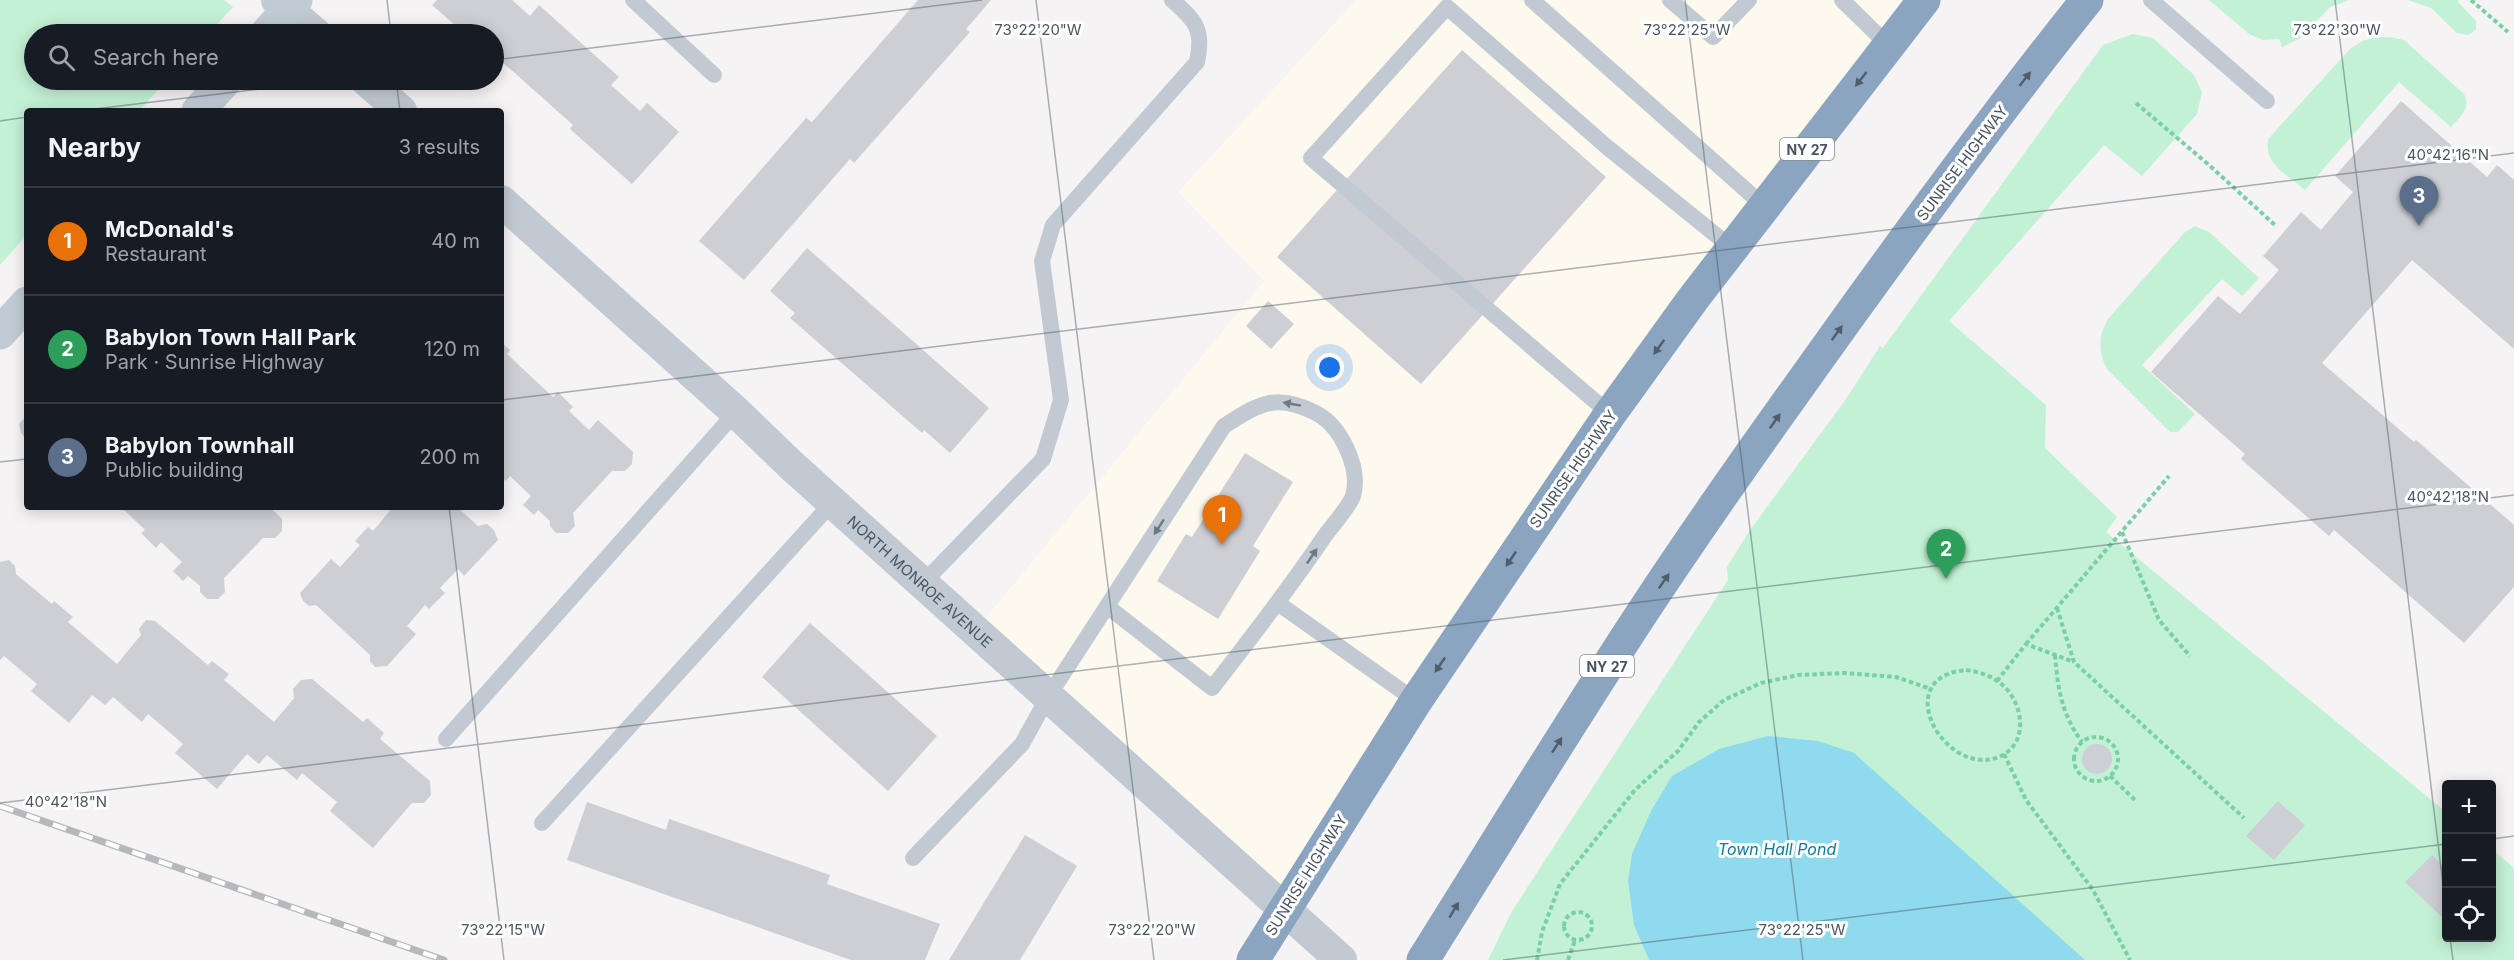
<!DOCTYPE html>
<meta charset="utf-8">
<style>
body{margin:0;font-family:Inter,sans-serif;background:#20242c;color:#f1f3f6}
.controls{position:absolute;right:18px;bottom:18px;display:grid;overflow:hidden;border-radius:6px;box-shadow:0 3px 15px #0003}
.controls button{width:54px;height:54px;display:grid;place-items:center;padding:0;border:0;border-bottom:2px solid #363941;background:#171b24;color:#f1f3f6;font:30px sans-serif}
.you{position:absolute;left:1330px;top:368px;width:21px;height:21px;margin:-15px;border:4px solid #fff;border-radius:50%;background:#1a73e8;box-shadow:0 0 0 9px #1a73e833}
.badge{display:grid;place-items:center;width:39px;height:39px;border-radius:50%;background:#1a73e8;color:#fff;font-size:20px;font-weight:700}
.pin{position:absolute;translate:-50% -50px;filter:drop-shadow(0 2px 3px #0008)}
.pin::after{content:'';position:absolute;top:32px;width:21px;height:18px;background:inherit;clip-path:polygon(0 0,100% 0,50% 100%)}
.list{margin:0;padding:0;list-style:none}
h2{display:flex;justify-content:space-between;align-items:center;height:78px;margin:0;padding:0 24px;font-size:26px}
h2 small{font-size:20px;font-weight:400;color:#9ea1a6}
.list li{display:grid;grid-template-columns:39px 1fr auto;gap:18px;align-items:center;box-sizing:border-box;height:108px;padding:0 24px;border-top:2px solid #363941}
.list b{display:block;font-size:22px;white-space:nowrap}
.list p{margin:0;font-size:20px;white-space:nowrap;color:#9ea1a6}
.list em{font-size:20px;font-style:normal;color:#9ea1a6}
.icon{flex:none;width:33px;height:33px;fill:none;stroke:currentColor;stroke-width:2;stroke-linecap:round;stroke-linejoin:round}
.map{position:relative;flex:none;width:2514px;height:960px;overflow:hidden}
.search{position:absolute;background:#171b24;box-shadow:0 3px 15px #0003;left:24px;top:24px;width:480px;height:66px;display:flex;align-items:center;gap:15px;box-sizing:border-box;padding:0 21px;border-radius:33px;color:#9ea1a6;font-size:22px}
.panel{position:absolute;background:#171b24;box-shadow:0 3px 15px #0003;left:24px;top:108px;width:480px;height:402px;border-radius:6px}
.map>svg:first-child{display:block}
</style>
<div class="map">
<svg width="2514" height="960" viewBox="0 0 2514 960">
<rect width="100%" height="100%" fill="#f5f3f3"/>
<!-- commercial -->
<path fill="#fdf9ef" d="M1356,0h568l-96,122 -544,787 -309,-278 289,-350 -86,-89z"/>
<!-- green -->
<path fill="#c3f1d5" d="M0,0h224l9,7 -25,27h-174v46h133l-28,31h-112v124l-27,30z
M2209,0h140l-19,7 -31,32 -17,8 -3,-8 -16,1 -14,-6z
M2408,0h51l-1,2 18,19v9l-8,5 -11,-2 -26,-25z
M2133,34l20,4 41,37 8,17 -5,22 -55,62 -38,-31 -155,176 97,84 -1,43 72,69 -11,15 340,280v126h46v-89l22,19v92h-1026l24,-49 216,-331 -1,-13 21,-34 100,-137 32,-50 3,2 220,-303z
M2376,37h14l14,3 60,54c7,15 -3,22 -13,33l-52,-45 -94,108c-17,-15 -44,-28 -36,-52l82,-90 12,-7z
M2195,226l14,6 50,46 -17,18 -20,-17 -80,86 53,49 -17,18h-8l-63,-63c-9,-18 -9,-32 1,-50l76,-86z"/>
<!-- water -->
<path fill="#90daee" d="M1768,736l50,5 36,12 231,207h-436l-15,-35 -6,-44 4,-27 19,-43 21,-35 47,-27z"/>
<!-- building -->
<path fill="#cdcfd5" d="M437,0h75l18,16 9,-11 80,72 -8,8 29,26 7,-8 32,29 -47,52 -62,-55 3,-4 -73,-65 -2,4 -4,-4v-26h-29l-33,-29z
M918,0h73l-25,29 4,3 -116,131 -4,-4 -106,121 -45,-39 107,-123 6,4z
M1462,50l144,127 -185,207 -144,-127z
M2401,101l86,76 10,-12 17,15v169l-102,-89 -90,103 92,79 2,-2 98,85v62l-50,56 -130,-113 -5,6 -88,-77 4,-5 -94,-82 67,-76 22,18 39,-44 -16,-14 38,-44 20,18 32,-38 -18,-16z
M807,248l182,160 -39,45 -26,-23 -2,3 -132,-115 5,-5 -25,-22z
M1268,301l26,23 -23,25 -25,-23z
M501,342l9,8 -3,4 46,43 5,-5 15,15 -4,4 20,19 9,-10 35,32 -1,12 -7,7h-13l-39,42 2,13 -7,7h-12l-6,-7v-5l-12,-11 -4,5 -11,-10 8,-9 -21,-20 -4,5 -5,-4z
M27,415v25l-6,-7 -2,-9z
M1245,453l48,29 -40,64 7,5 -42,68 -61,-38 29,-47 6,3z
M121,507h149l12,12v12l-7,7h-12l-39,40 1,14 -7,7h-11l-7,-7v-6l-12,-10 -5,5 -10,-10 9,-9 -21,-20 -5,6 -15,-15 4,-3z
M393,507h64l21,19 9,-2 7,6 4,10 -34,36 -6,-7 -18,19 5,5 -16,16 -4,-4 -18,21 9,8 -29,32 -12,1 -5,-6v-6l-54,-50 -7,1 -6,-5 -3,-8 31,-34 9,8 20,-22 -5,-4 13,-14 5,4z
M9,560l6,6 1,8 36,30 2,-3 19,16 -5,5 49,42 24,-29 -2,-6 7,-9 9,1 53,44 4,-4 17,13 -5,6 50,42 20,-24 -1,-9 8,-9 11,-1 51,43 4,-4 17,15 -4,6 50,42 1,14 -7,8h-12l-39,45 -43,-37 7,-9 -35,-29 -5,7 -30,-25 -8,9 -12,-10 -30,35 -42,-36 8,-9 -35,-30 -6,8 -29,-25 -8,8 -13,-10 -23,28 -38,-32 6,-7 -33,-28 -4,4v-98z
M810,623l127,113 -49,55 -126,-114z
M2082 759a15 15 0 1 1 30 0a15 15 0 1 1-30 0Z
M2278,801l27,24 -31,35 -28,-24z
M587,802l79,28 3,-11 161,56 -3,9 113,40 -15,36h-74l-284,-100z
M1025,835l52,31 -57,94h-71z
M2432,855l14,14v45l-3,4 -38,-36z"/>
<g fill="none" stroke-linecap="round" stroke-linejoin="round">
<!-- path -->
<path stroke="#7ad0a6" stroke-width="4" stroke-dasharray="4.5 3" stroke-linecap="butt" d="M2471,0l37,32
M2136,103l73,62 67,61
M2122,532l37,88 31,36
M2057,608l17,54 170,156
M2026,644l143,-168
M2055,655c3,34 6,58 27,87
M1966,670c13,2 24,5 34,13 23,17 30,59 1,73 -49,23 -104,-61 -53,-82 6,-3 13,-3 18,-4z
M1997,681l29,-37 48,18
M2074 759a22 22 0 1 1 44 0a22 22 0 1 1-44 0Z
M2004,754l22,46 67,90 37,70
M2110,776l27,26
M1564 926a14 14 0 1 1 28 0a14 14 0 1 1-28 0Z
M1537,960l5,-28 18,-48 75,-94 43,-39 21,-29 25,-22 37,-17 37,-8 46,-2 52,4 35,12
M1568,960l7,-20"/>
<!-- lane -->
<path stroke="#c1cad2" stroke-width="16" d="M633,0l81,75
M1532,0l232,206
M1670,0l43,37 36,-37
M1842,0l46,45
M2151,0l116,101
M1610,414l-299,-256 136,-151 160,140 125,101
M922,584l121,-125 18,-59 -19,-139 11,-36 144,-163c7,-32 -1,-41 -25,-62
M1279,604l137,97
M446,739l290,-327
M542,823l290,-320
M913,858l109,-114 26,-47 176,-271c35,-22 51,-34 92,-13 25,13 45,55 37,83 -4,11 -21,30 -29,41 -35,52 -73,101 -112,151l-104,-81"/>
<!-- street -->
<g stroke="#c1cad2" stroke-width="32">
<path d="M277,0l39,34"/>
<path d="M366,80l35,31"/>
<path id="s1" d="M501,201l235,211 55,53 550,495"/>
</g>
<!-- secondary -->
<path stroke="#c1cbd6" stroke-width="33" d="M266,34l30,-34
M198,111l28,-31
M0,333l27,-30"/>
<!-- highway -->
<path stroke="#8ba5c1" stroke-width="33" d="M1253,960l163,-259 194,-287 83,-115 231,-299
M1423,960c74,-118 146,-236 223,-353 64,-97 133,-193 201,-288 78,-108 157,-216 240,-319"/>
<!-- rail casing -->
<g stroke="#b5b8bd" stroke-width="7">
<path id="rail" d="M0,806l444,154"/>
</g>
<!-- rail -->
<use href="#rail" stroke="#fff" stroke-width="4.5" stroke-dasharray="14" stroke-linecap="butt"/>
</g>
<!-- one-way arrows -->
<defs><path id="oneway-solid" d="M-6-.8H1V-3.2L6.5 0L1 3.2V.8H-6Z" transform="scale(1.5)"/></defs>
<g fill="#505e6b">
<use href="#oneway-solid" transform="translate(1861 79) rotate(128)"/>
<use href="#oneway-solid" transform="translate(2025 79) rotate(-52)"/>
<use href="#oneway-solid" transform="translate(1837 333) rotate(-54)"/>
<use href="#oneway-solid" transform="translate(1659 347) rotate(126)"/>
<use href="#oneway-solid" transform="translate(1775 421) rotate(-55)"/>
<use href="#oneway-solid" transform="translate(1511 559) rotate(124)"/>
<use href="#oneway-solid" transform="translate(1664 581) rotate(-55)"/>
<use href="#oneway-solid" transform="translate(1440 665) rotate(124)"/>
<use href="#oneway-solid" transform="translate(1557 745) rotate(-57)"/>
<use href="#oneway-solid" transform="translate(1454 910) rotate(-59)"/>
</g>
<g fill="#6e7983">
<use href="#oneway-solid" transform="translate(1292 404) rotate(-170)"/>
<use href="#oneway-solid" transform="translate(1159 527) rotate(123)"/>
<use href="#oneway-solid" transform="translate(1312 556) rotate(-56)"/>
</g>
<!-- ticks -->
<path fill="none" stroke="#4a5661" stroke-width="1.5" stroke-opacity="0.45" d="M387,0l4,34M1036,0l118,960M1685,0l118,960M2335,0l111,909M494,60l488,-60M396,80l4,31M78,111l256,-31M0,121l27,-4M501,400l2013,-247M0,462l27,-3M449,507l55,453M0,803l2514,-308M2492,839l22,-3M2450,938l3,22M1503,960l943,-116"/>
<g text-anchor="middle" dominant-baseline="central" stroke-width="6" stroke-linejoin="round" paint-order="stroke">
<!-- shield labels -->
<g fill="#fff" stroke="#808990" stroke-width="1.5">
<rect x="1780" y="138" width="54" height="22" rx="4.5"/>
<rect x="1580" y="655" width="54" height="22" rx="4.5"/>
</g>
<g font-size="14" font-weight="bold" fill="#4a5661">
<text x="1807" y="149">NY 27</text>
<text x="1607" y="666">NY 27</text>
</g>
<!-- street labels -->
<g font-size="15" fill="#4a5661" stroke="#fff">
<text transform="translate(1962 163) rotate(-53)">SUNRISE HIGHWAY</text>
<text transform="translate(1573 469) rotate(-55)">SUNRISE HIGHWAY</text>
<text stroke="none"><textPath href="#s1" startOffset="566">NORTH MONROE AVENUE</textPath></text>
<text transform="translate(1306 875) rotate(-58)">SUNRISE HIGHWAY</text>
</g>
<!-- water labels -->
<g font-size="16" font-style="italic" fill="#0c7c9b" stroke="#fff">
<text x="1777" y="849">Town Hall Pond</text>
</g>
</g>
<g font-size="15" text-anchor="middle" fill="#4a5661" stroke="#fff" stroke-width="6" stroke-linejoin="round" paint-order="stroke">
<text x="1038" y="35">73°22'20"W</text>
<text x="1687" y="35">73°22'25"W</text>
<text x="2337" y="35">73°22'30"W</text>
<text x="2448" y="160">40°42'16"N</text>
<text x="2448" y="502">40°42'18"N</text>
<text x="66" y="807">40°42'18"N</text>
<text x="503" y="935">73°22'15"W</text>
<text x="1152" y="935">73°22'20"W</text>
<text x="1802" y="935">73°22'25"W</text>
</g>
</svg>
<div class="controls">
<button>+</button>
<button>−</button>
<button><svg class="icon" aria-label="locate" viewBox="0 0 24 24"><circle cx="12" cy="12" r="6"/><path d="M12 2v4M12 18v4M2 12h4M18 12h4"/></svg></button>
</div>
<div class="you"></div>
<div class="pin badge" style="left:1222px;top:545px;background:#e8710a">1</div>
<div class="pin badge" style="left:1946px;top:579px;background:#2e9e5b">2</div>
<div class="pin badge" style="left:2419px;top:226px;background:#5c6f8a">3</div>
<div class="search"><svg class="icon" aria-label="search" viewBox="0 0 24 24"><circle cx="10" cy="10" r="6"/><path d="M15 15l6 6"/></svg>Search here</div>
<section class="panel">
<h2>Nearby<small>3 results</small></h2>
<ul class="list">
<li><span class="badge" style="background:#e8710a">1</span><div><b>McDonald's</b><p>Restaurant</p></div><em>40 m</em></li>
<li><span class="badge" style="background:#2e9e5b">2</span><div><b>Babylon Town Hall Park</b><p>Park · Sunrise Highway</p></div><em>120 m</em></li>
<li><span class="badge" style="background:#5c6f8a">3</span><div><b>Babylon Townhall</b><p>Public building</p></div><em>200 m</em></li>
</ul>
</section>
</div>
